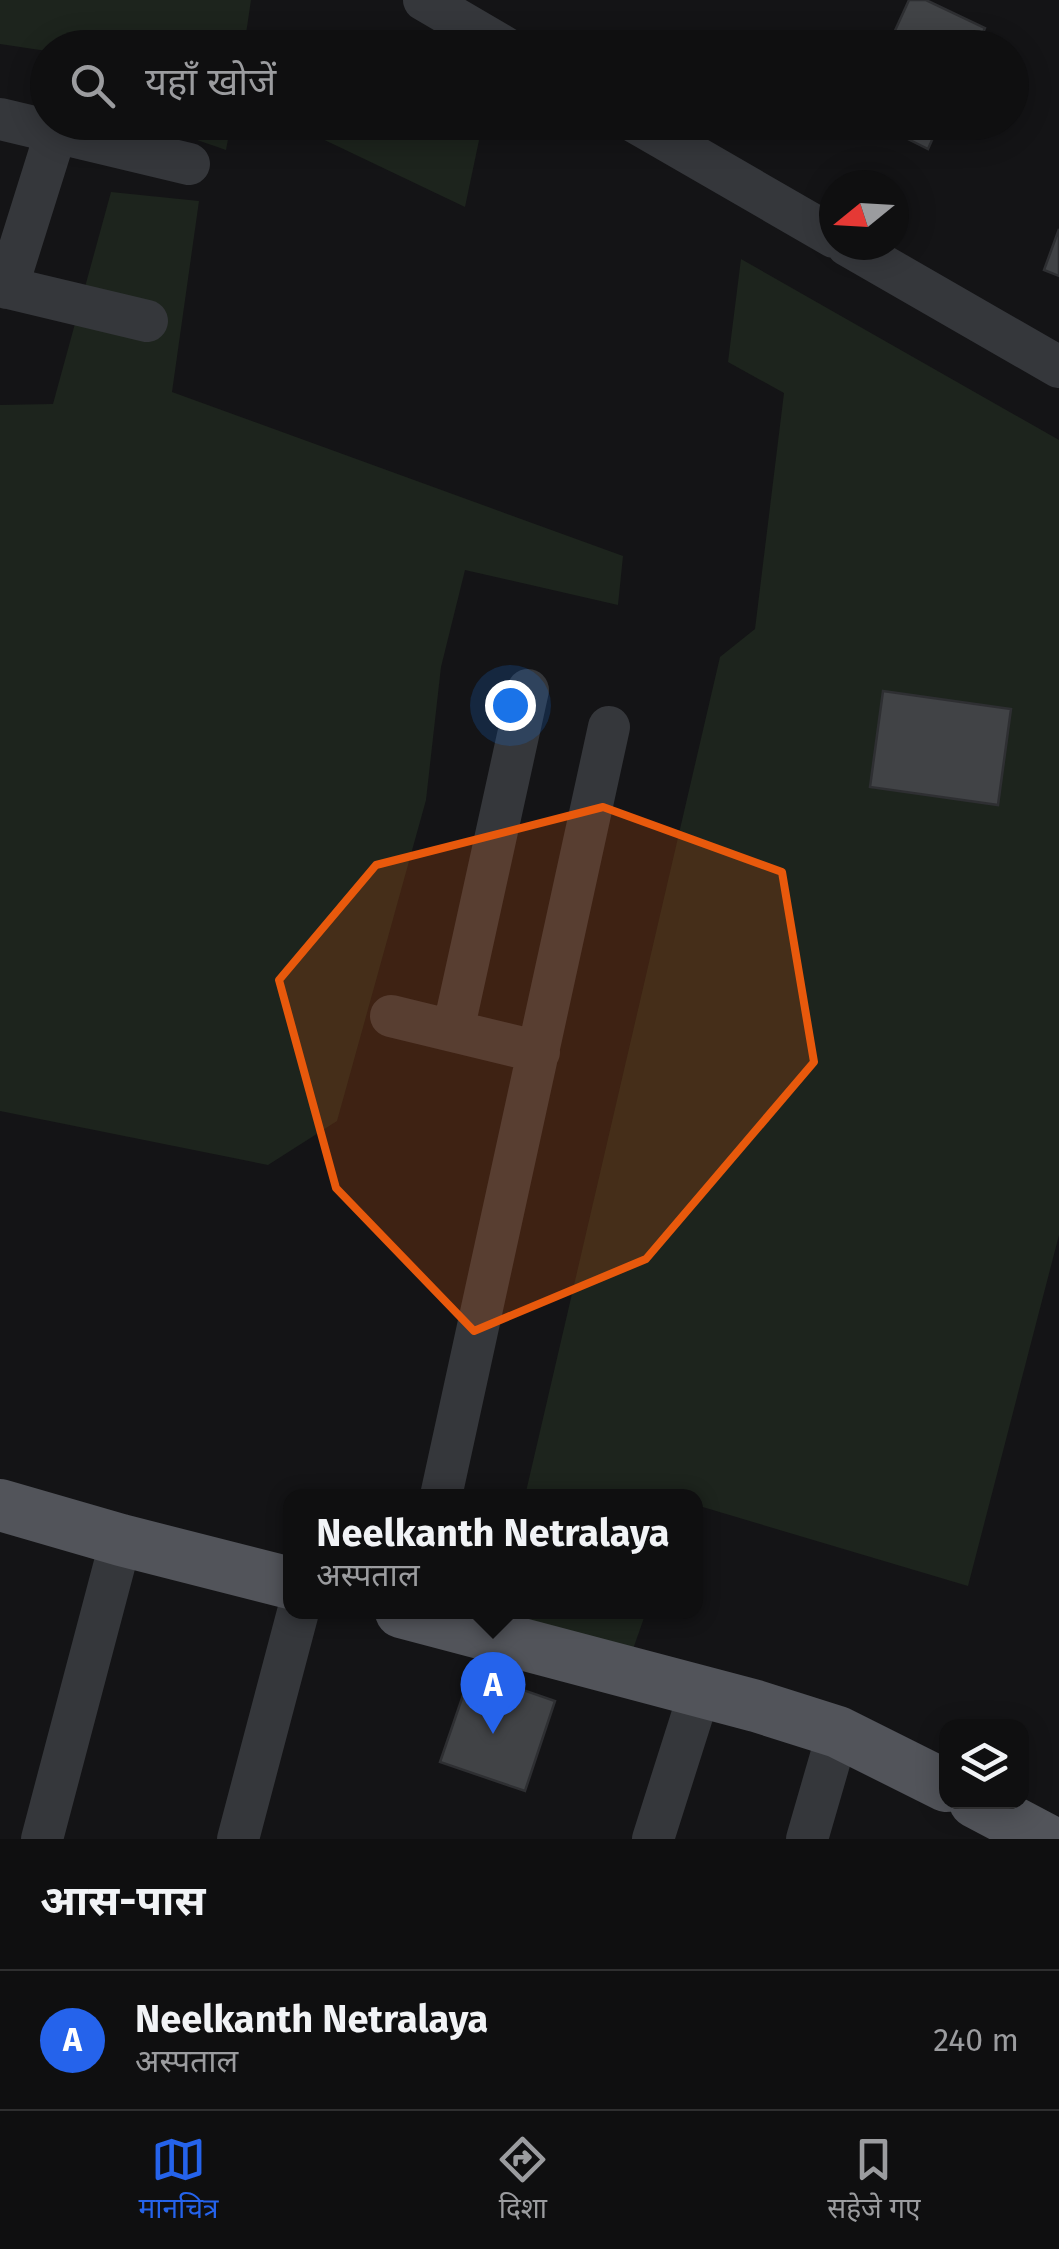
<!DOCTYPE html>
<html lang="hi">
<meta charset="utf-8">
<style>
body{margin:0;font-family:"Fira Sans","Noto Sans Devanagari",sans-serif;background:#181819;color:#f1f3f6}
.controls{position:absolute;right:30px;bottom:30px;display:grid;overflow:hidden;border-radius:20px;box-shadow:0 5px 25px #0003}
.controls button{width:90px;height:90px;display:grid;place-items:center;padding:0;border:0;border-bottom:2px solid #2f2f30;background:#0f0f10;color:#f1f3f6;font:50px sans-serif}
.compass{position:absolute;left:819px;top:170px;width:90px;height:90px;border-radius:50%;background:#0f0f10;box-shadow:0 5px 25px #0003;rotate:252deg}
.you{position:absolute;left:510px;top:705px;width:35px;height:35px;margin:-25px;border:8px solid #fff;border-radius:50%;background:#1a73e8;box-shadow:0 0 0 15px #1a73e833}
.badge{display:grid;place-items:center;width:65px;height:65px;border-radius:50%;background:#2563eb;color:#fff;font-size:32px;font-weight:700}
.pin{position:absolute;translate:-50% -82px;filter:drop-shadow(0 2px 5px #0008)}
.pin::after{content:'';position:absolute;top:52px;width:35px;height:30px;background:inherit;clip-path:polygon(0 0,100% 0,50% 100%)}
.popup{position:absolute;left:283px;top:1489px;width:420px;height:130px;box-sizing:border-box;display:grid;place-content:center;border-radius:20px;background:#0f0f10;filter:drop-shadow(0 2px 8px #0005);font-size:32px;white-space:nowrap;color:#9b9c9f}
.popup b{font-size:38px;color:#f1f3f6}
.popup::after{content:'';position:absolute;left:50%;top:100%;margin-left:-20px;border:20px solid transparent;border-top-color:#0f0f10}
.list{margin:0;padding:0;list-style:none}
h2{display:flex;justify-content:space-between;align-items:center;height:130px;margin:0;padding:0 40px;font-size:42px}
h2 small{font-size:32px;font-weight:400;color:#9b9c9f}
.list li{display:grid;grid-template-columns:65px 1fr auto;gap:30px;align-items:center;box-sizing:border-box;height:140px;padding:0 40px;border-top:2px solid #2f2f30}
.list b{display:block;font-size:38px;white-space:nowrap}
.list p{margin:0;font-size:32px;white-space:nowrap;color:#9b9c9f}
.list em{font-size:32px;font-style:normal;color:#9b9c9f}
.icon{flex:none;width:55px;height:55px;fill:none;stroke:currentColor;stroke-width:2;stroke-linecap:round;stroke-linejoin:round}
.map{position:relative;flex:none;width:1059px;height:1839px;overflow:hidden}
.search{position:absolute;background:#0f0f10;box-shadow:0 5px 25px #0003;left:30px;right:30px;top:30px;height:110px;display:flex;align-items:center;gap:25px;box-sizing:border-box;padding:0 35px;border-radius:55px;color:#9b9c9f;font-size:38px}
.sheet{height:270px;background:#0f0f10}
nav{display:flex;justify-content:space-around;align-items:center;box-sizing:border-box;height:140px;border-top:2px solid #2f2f30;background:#0f0f10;font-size:28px;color:#9b9c9f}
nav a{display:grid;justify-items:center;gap:5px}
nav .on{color:#2563eb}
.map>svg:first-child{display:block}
</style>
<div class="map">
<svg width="1059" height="1839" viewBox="0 0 1059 1839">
<rect width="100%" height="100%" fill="#141416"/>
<!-- green -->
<path fill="#1d241d" d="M0,0h251l-7,47 -196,1 -1,3 -47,-7z
M148,123h83l-5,27z
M313,123h163l6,3 -17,81 -153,-73z
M111,192l88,9 -27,191 451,164 -5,49 -153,-35 -24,97 -15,133 -89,321 -69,44 -268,-54v-706l53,-1z
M741,259l318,181v795l-91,351 -272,-81v-9h-171l195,-839 35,-28 29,-236 -56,-31z
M499,1612h147l-15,43z"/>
<!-- building -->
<path fill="#414346" stroke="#2e2f32" stroke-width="2.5" d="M909,0h17l59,28 -9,20h-89z
M874,122h66l-12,27z
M1059,229v47l-15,-6z
M883,691l128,18 -13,96 -128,-18z
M471,1672l84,29 -30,90 -85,-29z"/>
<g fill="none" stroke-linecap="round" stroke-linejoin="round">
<!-- minor -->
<path stroke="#35373b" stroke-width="42" d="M424,0l82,48
M0,119l189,45
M635,122l199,115
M847,245l212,122
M0,286l147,35
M7,288l49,-156
M391,1016l148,36
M453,1031l75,-341
M441,1496l168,-769
M42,1839l79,-299
M238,1839l60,-227
M653,1839l47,-148
M807,1839l31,-107"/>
<!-- major -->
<path stroke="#52545a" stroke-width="52" d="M0,1505l121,35 169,43
M401,1612l355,94 82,26 108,54
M975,1802l70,37"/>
</g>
<!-- marked area -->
<path fill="#e8590c" fill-opacity="0.2" stroke="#e8590c" stroke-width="8" stroke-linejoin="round" d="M603,807l179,65 32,190 -168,197 -172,72 -138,-143 -57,-208 97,-115z"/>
</svg>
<div class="controls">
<button><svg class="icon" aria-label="layers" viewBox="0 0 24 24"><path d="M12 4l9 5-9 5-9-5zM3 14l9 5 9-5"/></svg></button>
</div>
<svg class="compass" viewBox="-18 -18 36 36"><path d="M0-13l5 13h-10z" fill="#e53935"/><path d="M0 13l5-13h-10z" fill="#9b9c9f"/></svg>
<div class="you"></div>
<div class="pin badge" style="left:493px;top:1734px">A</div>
<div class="popup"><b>Neelkanth Netralaya</b>अस्पताल</div>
<div class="search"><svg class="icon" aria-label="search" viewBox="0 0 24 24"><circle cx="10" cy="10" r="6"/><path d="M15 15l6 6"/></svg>यहाँ खोजें</div>
</div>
<section class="sheet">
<h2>आस-पास<small></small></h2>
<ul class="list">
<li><span class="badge">A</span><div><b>Neelkanth Netralaya</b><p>अस्पताल</p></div><em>240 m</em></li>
</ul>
</section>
<nav>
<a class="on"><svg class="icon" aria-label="map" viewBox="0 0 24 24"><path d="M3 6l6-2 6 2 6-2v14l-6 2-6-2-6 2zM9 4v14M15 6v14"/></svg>मानचित्र</a>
<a><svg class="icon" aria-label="directions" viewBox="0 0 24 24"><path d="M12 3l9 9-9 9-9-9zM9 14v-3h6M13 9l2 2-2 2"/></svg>दिशा</a>
<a><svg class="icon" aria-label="saved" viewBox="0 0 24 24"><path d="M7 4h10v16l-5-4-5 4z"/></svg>सहेजे गए</a>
</nav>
